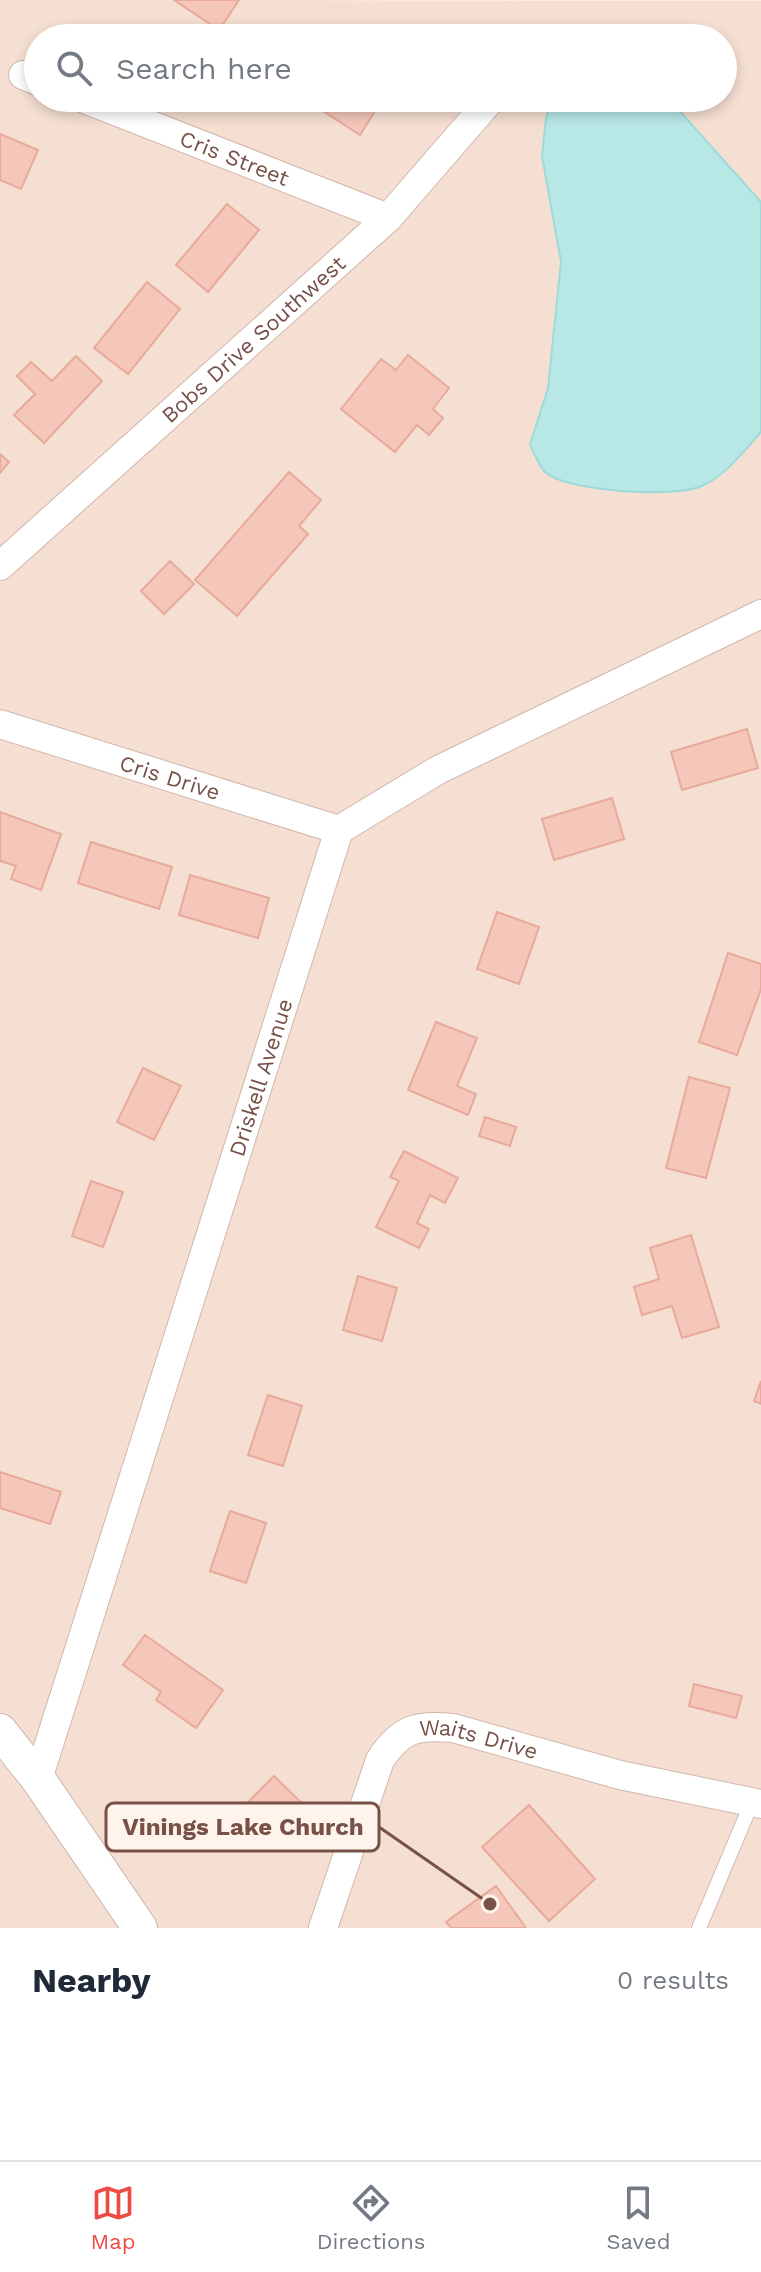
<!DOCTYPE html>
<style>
body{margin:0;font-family:"Work Sans",sans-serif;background:#f6f6f7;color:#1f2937}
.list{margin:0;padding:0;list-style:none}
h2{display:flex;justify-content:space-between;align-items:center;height:104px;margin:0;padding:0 32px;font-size:34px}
h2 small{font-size:26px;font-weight:400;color:#747a83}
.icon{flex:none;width:44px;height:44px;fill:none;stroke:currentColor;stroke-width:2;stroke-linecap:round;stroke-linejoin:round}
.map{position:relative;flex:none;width:761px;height:1928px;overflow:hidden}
.search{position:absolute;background:#fff;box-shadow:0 4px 12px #0003;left:24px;right:24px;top:24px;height:88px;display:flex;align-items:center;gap:20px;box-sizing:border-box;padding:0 28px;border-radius:44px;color:#747a83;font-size:30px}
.sheet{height:232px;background:#fff}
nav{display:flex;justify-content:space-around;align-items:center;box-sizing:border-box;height:112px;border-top:2px solid #e0e1e3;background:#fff;font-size:22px;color:#747a83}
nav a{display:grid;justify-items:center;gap:4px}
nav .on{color:#ed4b43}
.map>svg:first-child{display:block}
</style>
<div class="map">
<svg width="761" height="1928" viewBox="0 0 761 1928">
<rect width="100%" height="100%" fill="#fdefe4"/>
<!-- residential -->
<path fill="#f5dfd2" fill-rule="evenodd" d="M0,0l761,1v1927h-761zM38,38h685v60h-685z"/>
<!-- water -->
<path fill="#b8e8e6" stroke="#9ddad9" stroke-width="2" d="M553,98h115l93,104v230c-16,18 -36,44 -59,54 -27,12 -135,6 -157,-14 -6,-6 -11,-19 -15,-27l18,-57 13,-126 -19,-106 4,-38z"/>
<!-- building -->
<path fill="#f4c7ba" stroke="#e8aa9a" stroke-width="2" d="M174,0h65l-20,30z
M332,98h51l-23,37 -37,-24z
M0,134l38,16 -17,39 -21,-9z
M227,204l32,26 -51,62 -32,-27z
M147,282l33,27 -52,65 -34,-26z
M408,355l41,33 -16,21 10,9 -14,17 -12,-10 -22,27 -54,-43 40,-50 15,11z
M76,356l26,25 -58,62 -30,-28 21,-21 -18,-18 14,-14 21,19z
M0,454l9,8 -9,11z
M289,472l32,28 -22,26 9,8 -71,82 -42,-36z
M170,561l24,23 -30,30 -23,-23z
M747,729l11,39 -76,22 -11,-38z
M612,798l12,41 -70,21 -12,-41z
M0,812l61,22 -20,56 -30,-11 5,-13 -16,-5z
M91,842l81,25 -13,42 -81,-26z
M190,875l79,23 -11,40 -79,-23z
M497,912l42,15 -20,57 -42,-15z
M728,953l33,11v25l-24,66 -38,-13z
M436,1022l41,16 -20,48 19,8 -8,21 -60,-25z
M143,1068l38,18 -27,54 -37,-18z
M689,1077l41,11 -24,90 -40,-10z
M485,1117l31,10 -6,19 -31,-10z
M404,1151l54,27 -13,25 -15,-8 -13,28 12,6 -10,19 -43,-21 23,-46 -9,-4z
M91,1181l32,11 -20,55 -31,-11z
M691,1235l28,92 -37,11 -10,-32 -30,9 -8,-28 25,-8 -9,-31z
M358,1276l39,12 -15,53 -39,-11z
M761,1381v23l-7,-3z
M268,1395l34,11 -19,60 -35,-11z
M0,1472l61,20 -11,32 -50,-16z
M230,1511l36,12 -20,60 -36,-12z
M145,1635l78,55 -27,38 -40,-28 5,-8 -38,-27z
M694,1684l48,12 -6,22 -47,-12z
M274,1776l43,42 -31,32 -43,-43z
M529,1805l66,74 -46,42 -67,-74z
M496,1886l30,42h-75l-5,-6z"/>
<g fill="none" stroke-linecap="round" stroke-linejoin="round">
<!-- service casing -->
<g stroke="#d1b7ac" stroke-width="16">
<path id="service" d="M699,1928l53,-126"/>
</g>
<!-- minor casing -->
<g stroke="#d1b7ac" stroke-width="30">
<g id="minor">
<path d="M23,75l15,6"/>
<path id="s1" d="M82,98l306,120"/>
<path id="s2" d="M0,566l388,-348 104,-120"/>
<path id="s3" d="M0,724l339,106"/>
<path id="s4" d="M38,1779l301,-949 99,-60 323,-156"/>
<path id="s5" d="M323,1928l57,-168c21,-32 36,-35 73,-32l167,47 141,29"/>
</g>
</g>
<!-- tertiary casing -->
<g stroke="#d1b7ac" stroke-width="36">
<path id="tertiary" d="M0,1731l38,48 102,149"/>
</g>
<!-- service -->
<use href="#service" stroke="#fff" stroke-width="14"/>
<!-- minor -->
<use href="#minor" stroke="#fff" stroke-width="28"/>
<!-- tertiary -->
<use href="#tertiary" stroke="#fff" stroke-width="34"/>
</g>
<g text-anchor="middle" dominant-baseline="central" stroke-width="8" stroke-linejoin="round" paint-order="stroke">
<!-- street labels -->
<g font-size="22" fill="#775148" stroke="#fff4ec">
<text stroke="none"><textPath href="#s1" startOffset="164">Cris Street</textPath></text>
<text stroke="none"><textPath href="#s2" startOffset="340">Bobs Drive Southwest</textPath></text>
<text stroke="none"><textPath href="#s3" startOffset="178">Cris Drive</textPath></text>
<text stroke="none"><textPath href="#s4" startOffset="736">Driskell Avenue</textPath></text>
<text stroke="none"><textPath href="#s5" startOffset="290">Waits Drive</textPath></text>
</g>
</g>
<!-- callouts -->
<path fill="none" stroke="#775148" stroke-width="3" d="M490 1904L379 1827"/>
<circle fill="#775148" stroke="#fff4ec" stroke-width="3" cx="490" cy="1904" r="8"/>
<rect fill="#fff4ec" stroke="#775148" stroke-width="3" x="106" y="1803" width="273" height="48" rx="8"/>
<g font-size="24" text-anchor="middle" font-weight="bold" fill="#775148">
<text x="243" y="1835">Vinings Lake Church</text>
</g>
</svg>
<div class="search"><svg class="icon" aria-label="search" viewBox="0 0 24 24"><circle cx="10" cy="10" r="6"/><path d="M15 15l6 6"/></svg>Search here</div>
</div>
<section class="sheet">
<h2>Nearby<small>0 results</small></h2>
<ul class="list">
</ul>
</section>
<nav>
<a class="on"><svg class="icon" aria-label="map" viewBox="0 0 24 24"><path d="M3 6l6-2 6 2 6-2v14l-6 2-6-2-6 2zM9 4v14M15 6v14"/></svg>Map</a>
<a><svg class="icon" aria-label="directions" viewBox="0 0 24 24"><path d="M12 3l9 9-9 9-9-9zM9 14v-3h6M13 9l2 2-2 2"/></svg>Directions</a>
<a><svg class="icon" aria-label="saved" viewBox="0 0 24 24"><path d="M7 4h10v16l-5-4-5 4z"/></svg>Saved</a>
</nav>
